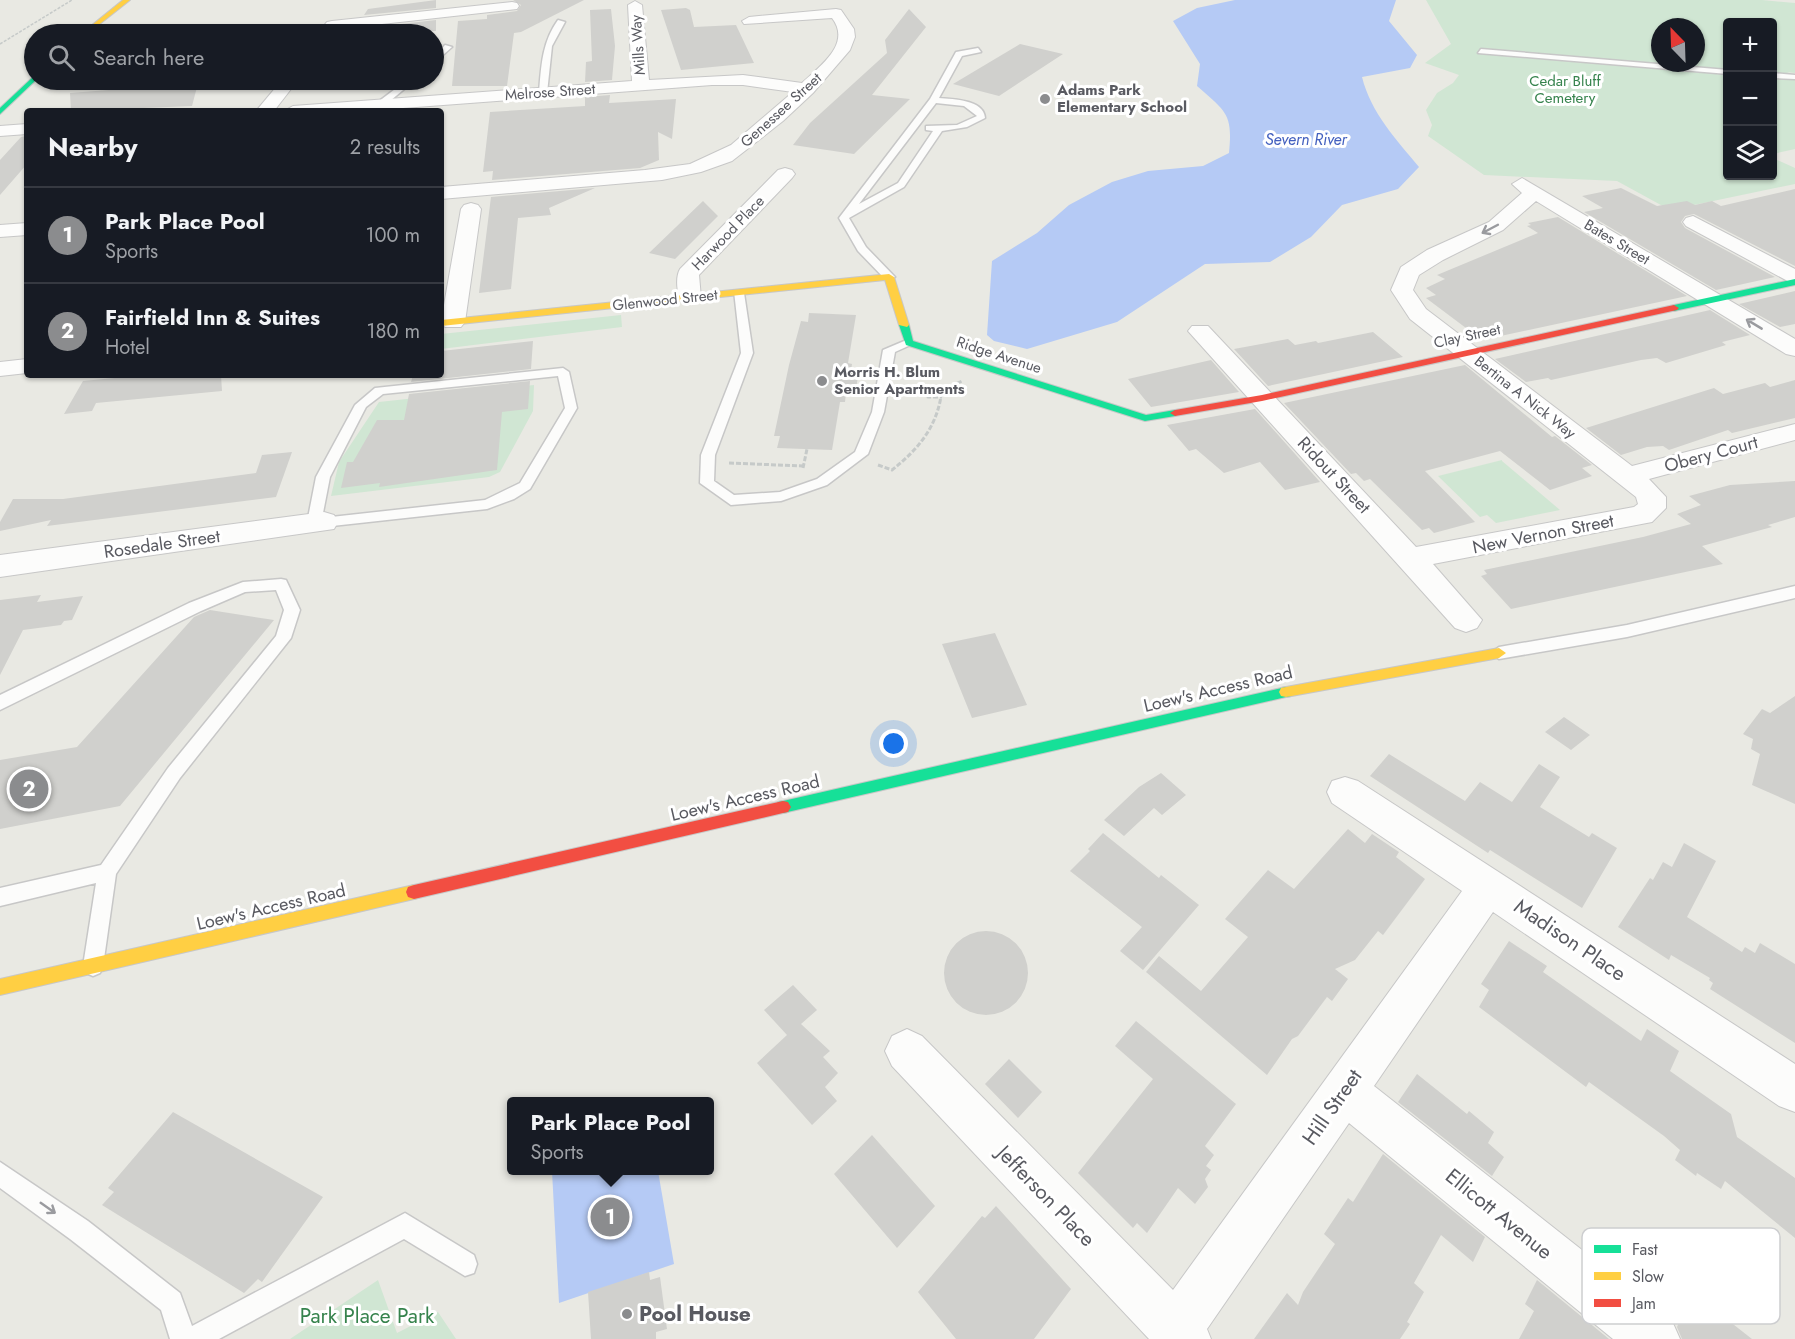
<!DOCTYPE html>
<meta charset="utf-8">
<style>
body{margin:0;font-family:Jost,sans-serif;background:#242831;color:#f1f3f6}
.controls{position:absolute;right:18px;top:18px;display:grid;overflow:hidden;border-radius:6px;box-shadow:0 2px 4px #0004}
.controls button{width:54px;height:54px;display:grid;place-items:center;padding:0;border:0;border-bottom:2px solid #363941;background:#171b24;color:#f1f3f6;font:30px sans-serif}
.compass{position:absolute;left:1651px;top:18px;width:54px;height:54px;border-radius:50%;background:#171b24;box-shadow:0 2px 4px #0004;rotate:337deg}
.you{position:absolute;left:894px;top:744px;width:21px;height:21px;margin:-15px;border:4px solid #fff;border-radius:50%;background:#1a73e8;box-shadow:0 0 0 9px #1a73e833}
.badge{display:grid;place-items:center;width:39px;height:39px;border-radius:50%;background:#8b8c8e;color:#fff;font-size:20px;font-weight:700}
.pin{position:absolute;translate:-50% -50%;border:3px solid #fff;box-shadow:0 2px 6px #0006}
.popup{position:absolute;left:507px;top:1097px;width:207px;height:78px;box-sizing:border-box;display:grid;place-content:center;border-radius:6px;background:#171b24;filter:drop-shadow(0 2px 4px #0005);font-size:20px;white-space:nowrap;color:#9ea1a6}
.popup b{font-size:22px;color:#f1f3f6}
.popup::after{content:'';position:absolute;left:50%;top:100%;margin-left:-12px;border:12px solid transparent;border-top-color:#171b24}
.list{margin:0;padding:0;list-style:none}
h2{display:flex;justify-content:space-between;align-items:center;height:78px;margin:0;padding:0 24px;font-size:26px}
h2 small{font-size:20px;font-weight:400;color:#9ea1a6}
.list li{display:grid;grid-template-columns:39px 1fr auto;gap:18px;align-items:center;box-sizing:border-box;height:96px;padding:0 24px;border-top:2px solid #363941}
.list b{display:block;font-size:22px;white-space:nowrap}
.list p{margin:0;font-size:20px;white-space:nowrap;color:#9ea1a6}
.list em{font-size:20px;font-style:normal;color:#9ea1a6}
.icon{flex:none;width:33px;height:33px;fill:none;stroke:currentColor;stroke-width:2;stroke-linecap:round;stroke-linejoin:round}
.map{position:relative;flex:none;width:1795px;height:1339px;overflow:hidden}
.search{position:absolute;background:#171b24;box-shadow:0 2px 4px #0004;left:24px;top:24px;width:420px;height:66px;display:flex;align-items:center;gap:15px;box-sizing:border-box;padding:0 21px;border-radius:33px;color:#9ea1a6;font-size:22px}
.panel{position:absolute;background:#171b24;box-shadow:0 2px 4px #0004;left:24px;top:108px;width:420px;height:270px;border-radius:6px}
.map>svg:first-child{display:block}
</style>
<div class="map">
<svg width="1795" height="1339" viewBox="0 0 1795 1339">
<rect width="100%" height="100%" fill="#e9e9e3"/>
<!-- green -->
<path fill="#d0e6d3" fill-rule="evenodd" d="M1426,0h336l33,3v70l-8,-1 8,4v73l-22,5 -1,-132h-44v154h44l1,-18 22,10v16l-125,26 -53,-29 -133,-6 -56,-39 4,-11 -6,-15 11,-17 16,-10 6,-8 -34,-12 26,-19zM1660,27h36v36h-36z
M621,315l1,12 -181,22v-15z
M534,385l-1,26 -33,61 -11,5 -158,19 8,-34 40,-60z
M1502,460v1l58,49 -64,13 -9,-8 -7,2 -42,-41z
M378,1280l19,53 41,-21 18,27h-166z"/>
<!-- water -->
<path fill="#b5caf5" d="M1235,0h161l-7,21 28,34 -7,13 -48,9c9,36 34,62 57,90l-21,22 -56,16 -31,32 -41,25 -65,2 -88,58 -90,27 -33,-8 -7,-6 5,-74 45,-28 32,-28 43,-23 36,-11 55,-5 26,-13c4,-40 -3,-41 -32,-67l3,-22 -27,-43 24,-13z
M552,1171h106l16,93 -115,39z"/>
<!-- building -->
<path fill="#d0d0cd" d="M436,0v8l-72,7 4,-6z
M513,0h71l-63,32 -7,1 -7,53h-55l6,-65 29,-2v-4l30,-4 4,-6z
M686,8l4,2 4,17 42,-2 18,38 -73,7 -20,-60z
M611,9l4,37 -3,34 -27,2 1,-20 6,-1 -2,-51z
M909,9l17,18 -54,68 38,4 -56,55 -61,-9 17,-22 77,-70 -2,-13z
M436,20v11l-82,3 3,-5z
M1020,44l43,10 -64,42 -46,-12z
M198,83l-6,23 -121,5 -1,-18z
M610,95l-1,8 67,-4 -4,40 -14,-7 1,28 -19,8 -148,12 1,-9 -10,1 7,-60 95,-6v-9z
M27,136v28l-27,31v-35l21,-23z
M595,188l-46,20 2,7 -33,3 -7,71 -32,4 12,-96z
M1621,188l36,18 30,-5 8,4 17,-4 9,5 74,-17v77l-101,-52 -9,2 -4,6 4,6 90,49 -59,13 -132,-78 19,-4 -21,-12z
M703,201l15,15 -43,43 -26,-6z
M1558,217l129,79 -205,44 -56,-42 10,-3 -10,-7 19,-9 -8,-4 101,-42 -11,-7 4,-1 -3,-2z
M1795,291v33l-15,3 -41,-23z
M1710,310l40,25 -28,7 4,3 -60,18 -9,-5 -16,2 -90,20 -3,-2 -22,4 -31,-23z
M809,313l47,2 -8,48 4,1 -1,7h8l-4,23 -9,-1 -1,9h-5l-8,48 -55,-2 3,-12h-6l15,-71 12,-44 7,1z
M1373,332l30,25 -135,29 -34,-37 54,-10 7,6 21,-4 2,2z
M533,341l-2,28 -120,13 2,-7h28v-24z
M1211,360l28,32 -88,15 -23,-28z
M1465,365l87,72 3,-1 37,29 -10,3 10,8 -42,14 -50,-39 -75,20 50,51 -41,11 -5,-5 -7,2 -52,-51 -6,2 -8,-8 -5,1 -67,-71z
M146,375h75l1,16 -126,12 -4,8 -28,3 19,-33z
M1795,380v38l-63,15 -4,-3 -59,20 -6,-4 -16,1 -26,8 -35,-27 128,-40 9,6 42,-11 5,4z
M530,381l-2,28 -26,3 -5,58 -118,17 1,-4 -39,5 6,-26h6l24,-42h27l5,-26z
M1255,409l65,73 -35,8 -25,-28 -36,11 -28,-24 -7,2 -22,-26z
M292,452l-16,45 -229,29 4,-6 -51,11v-9l13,-23h50l193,-26 6,-18z
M1795,481v36l-27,8 4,2 -70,19 21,18 -212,45 -30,-33 6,-2 -3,-4 159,-33 48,-13 -14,-10 24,-9 -12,-9 41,-11z
M41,595l-4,7 46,-6 -11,24 -8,1 -3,4 -38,5 -23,45v-75z
M210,610l64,10 -154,186 -120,23v-69l77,-13 117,-130z
M995,633l32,72 -55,13 -30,-74z
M1795,696v108l-43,-19 8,-31 -9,-5 2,-10 -10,-5 19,-25 8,4z
M1564,717l26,18 -19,15 -26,-18z
M1389,754l76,47 15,-19 32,20 27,-38 21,13 -20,30 49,30 3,-4 25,15 -35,60 -92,-58 -2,3 -118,-77z
M1161,773l25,22 -24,20 -8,-7 -30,28 -20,-16 35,-33z
M1348,829l17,14 7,-9 27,18 -3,5 29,22 -42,56 -5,-4 -23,29 -20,9 13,10 -16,22 -5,-4 -29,39 -6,3 -25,36 -121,-103 13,-16 42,35 47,-54 -23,-18 43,-49 26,19z
M1103,833l56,45 2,-3 38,30 -56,65 -23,-19 22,-24 -72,-56 20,-20 -2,-2z
M1684,843l32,18 -29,56 55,35 3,-5 10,6 5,-10 35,21v79l-85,-54 3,-6 -4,-3 1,-2 -39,-23 -2,5 -51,-33 32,-49 3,2 10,-18 9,5z
M944 973a42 42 0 1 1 84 0a42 42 0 1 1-84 0Z
M1509,941l38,25 -4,6 98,69 6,-12 32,22 -9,20 61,43 6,23 58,41v60l-70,-57 -4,8 -24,-16 -1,3 -21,-16 5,-10 -16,-14 -75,-54 -3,5 -107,-80 10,-17 -8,-6z
M793,985l24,25 -16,14 29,27 -7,6 15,16 -13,14 12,14 -25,24 -55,-62 30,-28 -23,-25z
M1136,1021l100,83 -31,42 9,9 -8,11 5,4 -6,9 3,8 -13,17 -17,-16 -31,45 -10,-10 -4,5 -55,-55 75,-94 -38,-33z
M1009,1059l33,33 -24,26 -33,-34z
M1417,1074l50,40 2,-3 25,21 -6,11 16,14 -12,19 -94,-74z
M173,1112l150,85 -61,85 -4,-3 -14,14 -142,-88 12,-13 -6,-4z
M872,1135l63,71 -38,42 -63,-74z
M1383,1154l102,83 -12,25 -32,-27 -27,48 10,9 -17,30 3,2 -10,15h-146l33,-46 11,12 5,-13 32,-48 -11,-10 24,-36 5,4z
M996,1206l75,83 -37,50h-78l-38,-47 64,-76 3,2z
M649,1272l1,8 10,-3 7,52 -11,3v7h-65l-3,-47z
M1537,1280l72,59h-90l15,-28 -9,-7z
M1692,1292l60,47h-70l-5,-12z"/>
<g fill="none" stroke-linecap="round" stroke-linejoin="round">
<!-- lane casing -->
<g stroke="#c7c7c7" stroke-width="3">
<path id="lane" d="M558,20l7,2 -13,24 -5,47 -4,3 -4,-3c2,-26 3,-51 19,-73z
M445,45l7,2 -18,16v-6z
M978,48l3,4 -19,4 -23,42c15,1 45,2 46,20l-18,9 -25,4 -38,56 -55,31 17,29 29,30 -10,2 -27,-28 -19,-33 91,-119 26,-47zM936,103l28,3 13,10 -20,9 -31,1v4l7,1 -35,52 -39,21z
M1481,49l247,21v4l-250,-21z
M1772,73l23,2v4l-23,-1z
M407,80h8l-31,26h-6v-4z
M734,291l10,2 9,60 -38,102 -1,26 20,14 46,-3 37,-13 38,-27 17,-40 11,-62 26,-11 6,4 -20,9 -11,60 -16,42 -41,31 -46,16 -50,4 -31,-22 1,-28 40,-102z
M563,368l6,4 8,36 -47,81 -16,10 -27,10 -173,19 -7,-5 9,-46 39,-72 20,-17zM558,376l7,32 -45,75 -35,17 -163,18 8,-41 36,-70 17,-13z
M281,579l5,1 14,30 -9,28 -111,140 -64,96 -13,92 -3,7 -7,3 -7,-3 -3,-7 13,-83 -96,23v-18l101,-23 67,-97 108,-132 8,-26 -8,-20 -31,2 -44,19 -201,99v-15l189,-92 54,-21z
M1795,586v12l-168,39 -128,22 -8,-6 8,-6 128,-22z
M0,1162l88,59 92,72 12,33 213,-113 69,42 3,9 -3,9 -9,3 -61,-37 -185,100h-49l-9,-29 -91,-71 -70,-51z"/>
</g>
<!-- street casing -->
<g stroke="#c7c7c7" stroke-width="2">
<path id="street" d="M635,1l7,4 7,75 94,-5 59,8c18,-17 50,-39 30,-65l-88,6 -2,-3 7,-4 87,-8 5,1 13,19 1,8 -5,13 -37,43 -30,28 -51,40 -31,11 -39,8 -221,19v-12l204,-17 45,-6 41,-19 62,-53 -50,-7h-31l-349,26h-79l9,-5 339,-25 -4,-76z
M512,2l5,1 2,3 -2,3 -180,20 -5,5h-15l10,-12 5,-1z
M282,80h16l-24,31h-18z
M27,124v10l-27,2v-10z
M785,168l7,2 3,4 -3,4 -93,97 2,23 -3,5h-16c-5,-8 -7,-26 -2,-34l98,-99z
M1522,178l273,161v17l-9,-2 -250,-153 -33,29 -60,30 -24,15 -6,15 13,19 206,157 163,-42v16l-146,39 17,18v11l-14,14 -219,42 49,56 -5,8 -11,4 -11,-4 -267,-297 4,-5h16l208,221 218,-40 4,-3 -2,-7 -226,-178 -19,-29 10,-23 26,-17 62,-28 33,-29 -10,-9z
M471,203l7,2 3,4 -16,113 -4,5h-16l-4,-5 20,-113 3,-4z
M1693,216l102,53v16l-109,-59 -3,-4 3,-4z
M27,223v12l-27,2v-12z
M27,359v14l-27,3v-14z
M324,512l10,3 4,7 -4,7 -334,48v-22z
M1345,777l13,4 437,283v48l-16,-6 -286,-194 -119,174 298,235 8,18h-67l-264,-216 -142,206 4,10h-62l-257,-273 -7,-15 7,-15 15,-7 15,7 251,254 289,-399 -130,-88 -5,-11 5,-11z"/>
</g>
<!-- fast casing -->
<g stroke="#c7c7c7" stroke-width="2">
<path id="fast" d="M34,76l2,4 -36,34v-6z
M1795,279v6l-121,26 -5,-3 5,-3z
M904,322l5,3 4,16 233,74 29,-5 5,3 -5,3 -30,5 -239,-76 -7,-20z
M1286,687l5,1 2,4 -2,4 -5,1 -503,116 -5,-1 -3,-5 3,-5 5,-1z"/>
</g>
<!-- slow casing -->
<g stroke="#c7c7c7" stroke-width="2">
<path id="slow" d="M123,0h7l-43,34h-6z
M889,274l5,3 15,48 -2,2 -8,-2 -14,-45 -444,46v-6z
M1499,648l7,5 -7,5 -213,39 -5,-1 -2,-4 2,-4 5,-1z
M414,885l6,2 2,5 -2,5 -6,2 -414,96v-16z"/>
</g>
<!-- jam casing -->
<g stroke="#c7c7c7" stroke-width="2">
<path id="jam" d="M1674,305l5,3 -2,2 -415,91 -87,15 -5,-3 5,-3 87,-15z
M783,801l5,1 3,5 -3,5 -5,1 -369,86 -6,-2 -2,-5 2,-5 6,-2z"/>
</g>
<!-- path-far1 -->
<path stroke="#c6cac9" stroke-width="1.5" stroke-dasharray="3 1.5" stroke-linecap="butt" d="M0,44l72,-44"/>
<!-- path -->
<path stroke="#c6cac9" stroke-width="3" stroke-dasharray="5 2" stroke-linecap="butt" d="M953,386l13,9
M902,387l45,1 15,-7
M928,388v9h14
M729,463l74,3
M878,465l14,5c28,-22 47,-46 50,-82
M803,468l4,-19"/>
<!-- lane -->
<use href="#lane" fill="#fcfcfb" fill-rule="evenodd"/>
<!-- street -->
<use href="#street" fill="#fcfcfb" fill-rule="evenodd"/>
<!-- fast -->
<use href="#fast" fill="#16e098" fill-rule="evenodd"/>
<!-- slow -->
<use href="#slow" fill="#ffcf43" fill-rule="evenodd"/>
<!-- jam -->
<use href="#jam" fill="#f24e42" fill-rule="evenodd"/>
</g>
<!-- one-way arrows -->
<defs><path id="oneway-shaft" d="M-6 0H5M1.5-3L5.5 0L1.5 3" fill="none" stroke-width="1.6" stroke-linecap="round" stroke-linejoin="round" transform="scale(1.5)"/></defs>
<g stroke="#9a9b9f">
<use href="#oneway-shaft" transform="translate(1490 229) rotate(152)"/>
<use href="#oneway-shaft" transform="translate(1754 324) rotate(-149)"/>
<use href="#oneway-shaft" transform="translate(48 1208) rotate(35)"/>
</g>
<!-- markers -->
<g fill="#8b8c8e" stroke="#fff" stroke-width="2">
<circle cx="1045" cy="99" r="6"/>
<circle cx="822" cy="381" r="6"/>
<circle cx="627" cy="1314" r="6"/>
</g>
<g text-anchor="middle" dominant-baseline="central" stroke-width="6" stroke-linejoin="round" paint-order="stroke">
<!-- far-street labels -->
<g font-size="15" fill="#595a61" stroke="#fff">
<text transform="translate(638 45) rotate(-94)">Mills Way</text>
<text transform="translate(550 92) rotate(-4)">Melrose Street</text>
<text transform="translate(781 110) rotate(-42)">Genessee Street</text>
<text transform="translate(728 233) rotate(-46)">Harwood Place</text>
<text transform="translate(1617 242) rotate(31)">Bates Street</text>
<text transform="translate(665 300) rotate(-6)">Glenwood Street</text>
<text transform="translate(1467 336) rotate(-12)">Clay Street</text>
<text transform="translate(999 355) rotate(18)">Ridge Avenue</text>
<text transform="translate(1525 397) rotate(38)">Bertina A Nick Way</text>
</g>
<!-- far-park labels -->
<g font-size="15" fill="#36834d" stroke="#fff">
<text x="1565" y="81">Cedar Bluff<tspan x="1565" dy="17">Cemetery</tspan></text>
</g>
<!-- far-poi labels -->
<g font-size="15" font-weight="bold" fill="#595a61" stroke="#fff" text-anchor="start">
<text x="1057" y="90">Adams Park<tspan x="1057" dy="17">Elementary School</tspan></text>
<text x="834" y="372">Morris H. Blum<tspan x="834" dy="17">Senior Apartments</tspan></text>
</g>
<!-- far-water labels -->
<g font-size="16" font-style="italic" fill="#4360bf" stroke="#fff">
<text x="1306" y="139">Severn River</text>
</g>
<!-- street labels -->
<g font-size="18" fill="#595a61" stroke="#fff">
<text transform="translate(1711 454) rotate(-15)">Obery Court</text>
<text transform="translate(1334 475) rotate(47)">Ridout Street</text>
<text transform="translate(1543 534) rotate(-11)">New Vernon Street</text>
<text transform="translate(162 544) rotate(-8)">Rosedale Street</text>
<text transform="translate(1218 689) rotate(-13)">Loew's Access Road</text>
<text transform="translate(745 798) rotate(-13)">Loew's Access Road</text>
<text transform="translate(271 907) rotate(-13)">Loew's Access Road</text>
</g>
<!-- near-street labels -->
<g font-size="21" fill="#595a61" stroke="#fff">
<text transform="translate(1570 940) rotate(34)">Madison Place</text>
<text transform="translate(1332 1107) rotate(-55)">Hill Street</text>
<text transform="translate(1046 1196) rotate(46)">Jefferson Place</text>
<text transform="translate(1499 1214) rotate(39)">Ellicott Avenue</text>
</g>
<!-- near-poi labels -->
<g font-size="21" font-weight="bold" fill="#595a61" stroke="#fff" text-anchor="start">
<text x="639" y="1314">Pool House</text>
</g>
<!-- near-park labels -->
<g font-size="21" fill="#36834d" stroke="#fff">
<text x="367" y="1316">Park Place Park</text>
</g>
</g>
<!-- legend -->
<rect x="1582" y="1228" width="198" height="96" rx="9" fill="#fff" stroke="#cdced0" stroke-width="1.5"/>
<rect x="1594" y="1245" width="27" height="8" fill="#16e098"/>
<rect x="1594" y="1272" width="27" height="8" fill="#ffcf43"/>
<rect x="1594" y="1299" width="27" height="8" fill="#f24e42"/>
<g font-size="16" fill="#595a61">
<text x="1632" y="1255">Fast</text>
<text x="1632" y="1282">Slow</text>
<text x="1632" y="1309">Jam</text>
</g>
</svg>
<div class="controls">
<button>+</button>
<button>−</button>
<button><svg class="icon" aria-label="layers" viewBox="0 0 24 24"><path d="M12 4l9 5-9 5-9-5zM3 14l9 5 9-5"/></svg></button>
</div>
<svg class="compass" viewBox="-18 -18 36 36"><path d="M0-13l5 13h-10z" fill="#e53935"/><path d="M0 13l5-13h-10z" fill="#9ea1a6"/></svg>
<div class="you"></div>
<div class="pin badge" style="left:610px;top:1217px">1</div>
<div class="popup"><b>Park Place Pool</b>Sports</div>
<div class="pin badge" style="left:29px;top:789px">2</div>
<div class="search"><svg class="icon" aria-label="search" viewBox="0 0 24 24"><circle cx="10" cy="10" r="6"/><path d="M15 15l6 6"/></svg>Search here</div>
<section class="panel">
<h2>Nearby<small>2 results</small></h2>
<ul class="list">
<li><span class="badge">1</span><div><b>Park Place Pool</b><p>Sports</p></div><em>100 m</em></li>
<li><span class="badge">2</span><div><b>Fairfield Inn &amp; Suites</b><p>Hotel</p></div><em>180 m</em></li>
</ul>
</section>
</div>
